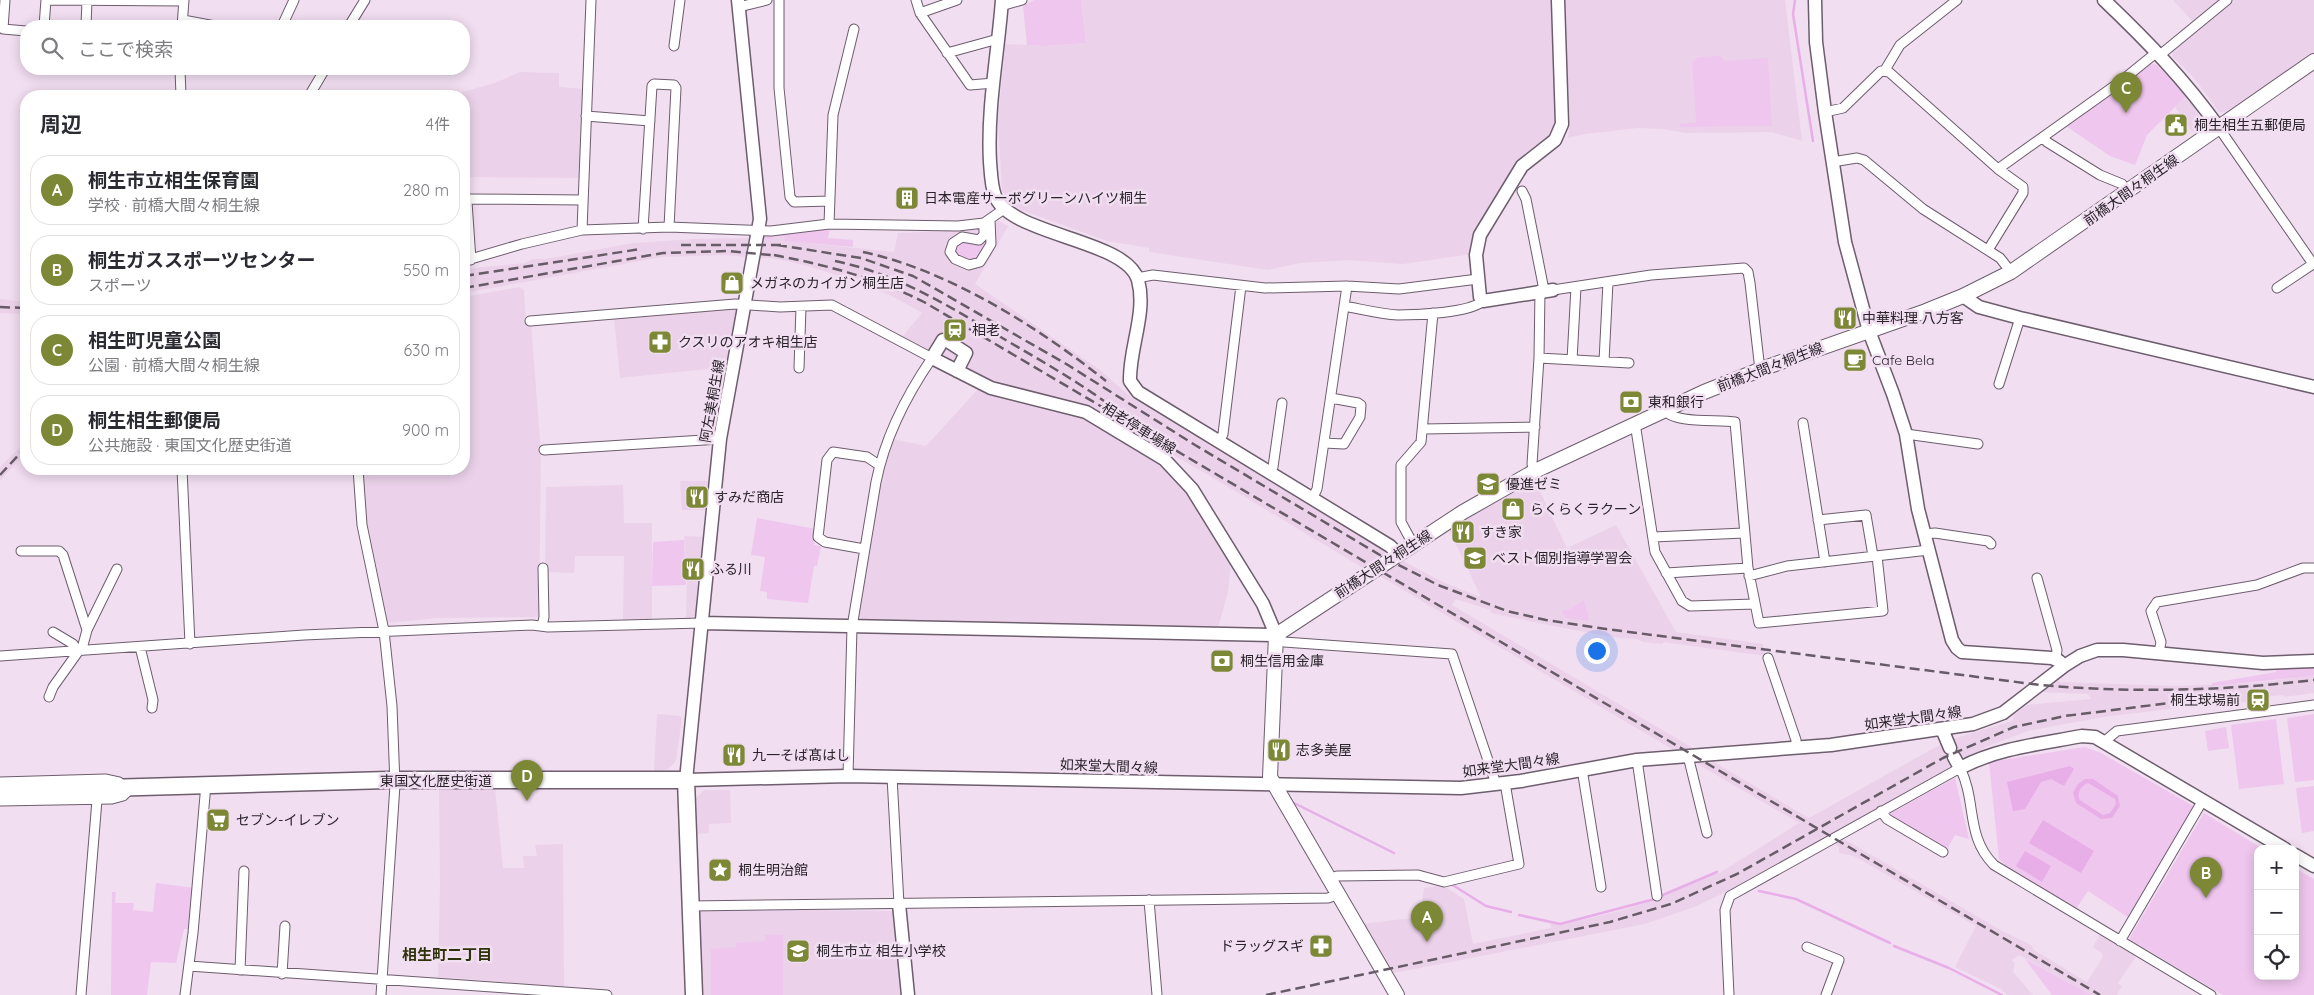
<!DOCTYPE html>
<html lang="ja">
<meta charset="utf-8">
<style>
body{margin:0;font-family:Quicksand,"Noto Sans JP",sans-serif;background:#f2f2f3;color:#2b2b33}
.controls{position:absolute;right:15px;bottom:15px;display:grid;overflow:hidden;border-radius:10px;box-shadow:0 2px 12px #0003}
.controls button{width:45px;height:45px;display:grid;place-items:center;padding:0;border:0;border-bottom:1px solid #e1e1e2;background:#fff;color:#2b2b33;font:25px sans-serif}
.you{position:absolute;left:1596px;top:650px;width:18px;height:18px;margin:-12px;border:4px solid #fff;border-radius:50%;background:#1a73e8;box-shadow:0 0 0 8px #1a73e833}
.badge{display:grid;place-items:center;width:32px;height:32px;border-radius:50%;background:#7c8835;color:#fff;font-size:16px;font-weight:700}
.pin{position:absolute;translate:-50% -41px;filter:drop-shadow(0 1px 2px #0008)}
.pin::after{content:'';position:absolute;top:26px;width:18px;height:15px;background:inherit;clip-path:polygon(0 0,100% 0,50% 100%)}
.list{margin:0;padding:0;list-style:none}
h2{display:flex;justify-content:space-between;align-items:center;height:65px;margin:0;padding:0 20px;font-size:21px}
h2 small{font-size:16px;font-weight:400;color:#7c7c81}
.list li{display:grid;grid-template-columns:32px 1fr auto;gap:15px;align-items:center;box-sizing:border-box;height:70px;margin:0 10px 10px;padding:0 10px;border:1px solid #e1e1e2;border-radius:20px}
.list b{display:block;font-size:19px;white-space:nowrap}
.list p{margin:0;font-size:16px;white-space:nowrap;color:#7c7c81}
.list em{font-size:16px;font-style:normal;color:#7c7c81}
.icon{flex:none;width:28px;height:28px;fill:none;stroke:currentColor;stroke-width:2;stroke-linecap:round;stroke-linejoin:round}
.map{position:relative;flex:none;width:2314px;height:995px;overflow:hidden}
.search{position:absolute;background:#fff;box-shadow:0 2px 12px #0003;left:20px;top:20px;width:450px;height:55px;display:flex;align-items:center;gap:12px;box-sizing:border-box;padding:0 18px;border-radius:20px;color:#7c7c81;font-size:19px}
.panel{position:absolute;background:#fff;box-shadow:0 2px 12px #0003;left:20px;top:90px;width:450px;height:385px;border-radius:20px}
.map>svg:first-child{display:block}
</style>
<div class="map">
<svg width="2314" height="995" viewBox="0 0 2314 995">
<rect width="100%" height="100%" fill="#f1def1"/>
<!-- built -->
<path fill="#ebd2ea" d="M1081,0h470l6,105 -1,17 -8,18 -27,20 -49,94 -69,10 -55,-4 -48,3 -32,7 -119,-18v-4l-42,-7 -89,-32 -16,-18 -4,-70 7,-77 40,2 41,-3z
M1564,0h221l17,141 -31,-9 -84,1 -25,-4 -24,-1 -53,6 -17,4 2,-18z
M2173,0h48l-27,23z
M2233,0h81v53l-86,60 -9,-1 -25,-34 -21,-21 -1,-7z
M520,72l39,1v14l25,2 -3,89 -117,-1v-81h-16l47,-13z
M2186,96l18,27 -12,9 -17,-25z
M999,221l9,5 -33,58 125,86 32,28 218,132 35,19 2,5 -22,15 -160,-96 -117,-66 -91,-23 -95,-47 20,-24 -28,-16 -36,-15 -50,-16 -35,-8h-13l3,-19 10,-3 12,1v4l109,11 4,-19 49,-2 34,-4z
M749,238l-3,19 -19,-2 -65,2 -198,36v-24l61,-6 8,-4h13l87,-16 61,-4z
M520,287l4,3 2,34h5l10,129 -2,164 -101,1 -51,5 -22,-93 -4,-61h103v-172z
M0,299l26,3v12l-26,-1z
M733,307l4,3 -11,57 -106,11 -6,-60z
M980,387l97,25 85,50 30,37 39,63 -3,30 -10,36 -354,-8 -6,-5 18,-116 8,-37 9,-23 33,7z
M26,441v11l-26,29v-14z
M1534,479l33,69 49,-23 60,107 87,12 3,12 -103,-14v2l-20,-2 -6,-3 -19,-1 -70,-13 -57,-12v-3l-35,-11 -4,6 244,145 -19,2 -299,-177 23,-15 44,23 36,14 -32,-67z
M680,481h30l-3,29h-25z
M623,485l1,38h28v96l-29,1 1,-64h-49l-1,17 -25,-1 -4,-7 1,-78z
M684,536l20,1 -8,78 -10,5 1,-40z
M2059,676v6l116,4 78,-3 61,-7v17l-29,4 -2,-2 -21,2v3l-9,1 -25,3 -1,-2 -124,15 -75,14 -40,15 -21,12 -8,-4 -9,8 -1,7 -212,118 -43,20 -49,17 -256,50 -28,-50 59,-7 4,-29 18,-3 22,14 9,45 78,-16 -1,-5 10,2 60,-14 34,-11 62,-28 2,2 81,-51 -105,-61 1,-2 14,-1 100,59 132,-74 4,7 7,-11 7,-3 53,-16 2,-6 13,-10 64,-6 -3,-5 -46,-2z
M657,714l23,2 2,2 -6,43 -9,9 -13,1z
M439,787l56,1 8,80h21l-1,-12h14l-2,-11 28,-1 1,143 -126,-10 2,-93z
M704,790h26l1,33 -22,1v9l-12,1 -1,-36z
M1844,839l160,93 27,13 3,5 53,32 15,-24v-5l-9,-6 7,-13 34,20 1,4 -17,25 4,3 -5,9h-26l-72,-40 -7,5 3,3 -2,9 20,23h-26l-6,-6 -46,-22 21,-41 -122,-70 -15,-3v-6l-3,-3z
M697,909l195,2 10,84h-198l-2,-3z"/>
<!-- green -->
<path fill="#efc6ee" d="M1034,0h47l5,43 -41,3 -18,-1 -4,-39z
M1720,56l4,5 44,-3 4,68 -92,1v-3l16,-2 -4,-59 6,-6z
M2150,63l7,2 29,31 -39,39 -12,30 -25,-9 -44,-30z
M830,228l-2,10 25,2v7l-69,-6 1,-4 -12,-1 -1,3h-9l3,-4z
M988,230l-1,15 -9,15 -6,1 -16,-9v-6l8,-6 8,4 9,-1z
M757,518l59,11 -2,16 7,1 -4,20h-3l-6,37 -41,-4v-7l-7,-1 5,-34 -14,-2z
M684,540l2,45 -34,1 1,-44z
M1584,600l5,21 -23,-3 -4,-7 8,-2z
M2314,666v10l-102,10v-3l64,-11v-5z
M2314,714v66l-19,2 -8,-64z
M2276,719l8,65 -45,5 -8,-64z
M2226,727l3,21 -21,3 -3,-20z
M2085,747l16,6 94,54 -66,111 -41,-27 -12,18 -69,-42 -8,-8 -10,-97z
M1955,778l14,61 -14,-4 -9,16 -56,-34 -1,-3z
M2314,786v45l-12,2 -6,-45z
M2204,813l59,36h-5v127h37v-108l19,11v116h-91l-94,-56z
M156,883l38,5 -4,41h-6l-8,34 -25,-1 -4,33h-36l1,-103h4l-1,11h19l-1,7 20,2z
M765,935h18v60h-72v-46l25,-2v-4l29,-2z
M2025,959l66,36h-39z"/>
<!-- water -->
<path fill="#e8aee7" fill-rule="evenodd" d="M2070,766l4,3 -10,17 -13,-7 -10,3 -16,27 -12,2 -6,-29z
M2085,779h8l25,17 2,10 -8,12 -11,1 -25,-16 -3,-10 5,-9zM2088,783l27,16 1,5 -6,9 -7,2 -23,-15c-4,-6 1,-15 8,-17z
M2043,820l51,31 -13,22 -52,-30z
M2025,851l26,15 -9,16 -26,-16z"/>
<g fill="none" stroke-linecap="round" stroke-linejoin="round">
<!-- stream -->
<path stroke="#e8aee7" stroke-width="2.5" d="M1795,0l-2,14 20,127
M1290,801l104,52
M1451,884l35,22 25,6
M1759,891l37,8 94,44
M1519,915l41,9 91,-24 66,-28
M1894,946l55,22 53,27"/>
<!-- street casing -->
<g stroke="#6d5d6d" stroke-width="11">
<path id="street" d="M5,0l-2,29 23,2
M779,0v88l11,109 4,5 36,-1
M916,0l4,13 50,72 24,-2
M1001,6l21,-6
M739,7l28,-7
M920,13l37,-13
M183,20l32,6
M44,26l2,-26 138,1
M86,26l1,-26
M182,26l2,-26
M282,26l12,-26
M349,26l16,-26
M674,46l6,-46
M947,53l51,-14
M2160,55l67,-55
M180,69l1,27
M1885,70l15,-25 57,-45
M309,96l16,-27
M1825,112l18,-4 38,-37 8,1 109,97 25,18v6l-35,57
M586,116l64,5
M2219,128l94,136 -36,24
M2043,137l4,5 53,33 22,9 6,8
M1832,162l25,-4 7,2 59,49 77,49 11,14
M1998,169l122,-87 37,-30
M1522,191l4,8 18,91
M984,223v12l-5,5 -17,-3 -9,6 -3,9 5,7 14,6 11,-3 11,-18 -1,-24
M829,224l4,-109 21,-86
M643,229l9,-143 2,-2 20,1 2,3 -7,139
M582,230l9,-230
M471,260l-4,-58 3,-3 113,1
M464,261l58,-17 60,-14 87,-3 102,4 58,-7 129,2 26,-3 20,-14
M1137,278l16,-3 112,13 82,-2 52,3 79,-10
M1553,290l98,-15 93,-7 4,4 2,11 10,87
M1344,306c17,3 36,8 54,9 19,0 71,-2 85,-14
M530,321l205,-17 45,3 52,-2 100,53c-26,38 -47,79 -56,124l-24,145 -4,149
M1539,358l90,5
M1572,360l4,-73
M1604,361l4,-79
M799,368l2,-61
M1999,384l21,-66
M1665,410c8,14 54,9 70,12l13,146 11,55 124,-12 -6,-55
M1635,423l20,129 27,49 8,5 65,-2
M1803,423l22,139
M1423,429l112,-2
M1906,434l72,10
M1219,442l4,-8 18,-148
M1324,443l20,1 16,-27 1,-12 -3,-2 -27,-5
M544,450l176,-11
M182,469l8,175
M358,469l4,56 22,106 8,75 3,79 -14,210
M1535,471l-3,-7 7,-106 1,-68
M1270,473l3,-6 9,-64
M1312,499l5,-10 30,-203
M1818,520l48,-5 7,41
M1924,534l11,-1 53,8 3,3
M1653,537l91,-4
M1413,544l-12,-22v-57l20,-23 12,-129
M864,549l-39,-7 -7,-5 9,-77 6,-8 34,5 12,8
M21,551h38l4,4 24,75
M1666,573l82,-5
M1749,576l38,-10 142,-16
M2037,578l20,72 -1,9
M542,626l2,-9 -1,-49
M53,632l20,12 5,7
M1276,635l8,7 168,12 44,130
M140,647l13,53 -1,8
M2159,652l2,-10 -10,-31 6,-9 100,-17 46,-17h11
M0,656l304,-21 228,-10 16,2 154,-4
M1768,658l28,82v8
M49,697l4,-10 30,-42 4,-15 30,-61
M2105,741l12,-10 197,-26
M1688,756l19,77
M1637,760l20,136
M1582,769l19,118
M892,777l7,127
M0,782l105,-3 14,3
M0,801l112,-2 11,-3 8,-8
M1881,811l6,8 56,33
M1327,879l10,-3 81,-1 26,7 75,-18 -14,-81
M1149,900l8,95
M690,906l638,-8 9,-3
M2120,941l83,-141
M1807,947l32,13 -13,35
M189,966l418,29
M240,970l4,-99
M282,974l3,-48
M81,995l16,-195
M185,995l8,-62 13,-149
M1729,995l-4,-85 5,-14 230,-128c17,33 5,68 34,97l217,130"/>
</g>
<!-- secondary casing -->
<g stroke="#6d5d6d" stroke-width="15">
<path id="secondary" d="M738,0l22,219 -40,220 -34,341 162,-4 613,12 60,-7 116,-21 194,-15 142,-21 30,-11 61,-47 16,-10 17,-6h26l140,13 51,-2
M1002,0c-4,54 -15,108 -12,162 1,11 1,23 5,34 16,40 131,43 143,84 9,33 -9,68 -8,101l8,11 252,154 8,8
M1815,0l1,42 9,70 20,130 24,89 24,63 13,40 12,75 34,131 5,8 5,4 90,6 7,3 5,5
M2104,0c42,40 81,80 115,128
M1553,290l-70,11 -3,-4 -4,-42 4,-20 42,-69 33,-26 7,-16 -4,-124
M1963,296l16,11 41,11 294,69
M702,623l574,12 -13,-31 -71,-115 -28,-30 -78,-47 -95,-24 -59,-30 11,-18h3l20,13 -9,18
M1942,729l8,19
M1954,757l6,11c38,-20 80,-24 122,-32l13,1 190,112
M2295,855l19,11
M899,904l9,91"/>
</g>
<!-- primary casing -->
<g stroke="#6d5d6d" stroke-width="16">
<path id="primary" d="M1397,995l-127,-218 6,-142 187,-123 72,-41 169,-79 63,-25 159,-56 37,-15 48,-24 303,-211"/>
</g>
<!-- highway casing -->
<g stroke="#6d5d6d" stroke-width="19">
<path id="highway" d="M0,791l388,-11h298l8,215"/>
</g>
<!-- street -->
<use href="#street" stroke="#fff" stroke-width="9"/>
<!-- secondary -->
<use href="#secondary" stroke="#fff" stroke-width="12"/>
<!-- primary -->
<use href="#primary" stroke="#fff" stroke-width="14"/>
<!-- highway -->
<use href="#highway" stroke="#fff" stroke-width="16"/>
<!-- rail -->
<path stroke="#665b66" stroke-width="2.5" stroke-dasharray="10 5" stroke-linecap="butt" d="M681,245h102
M777,245l84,13 52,18 155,89 127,80 190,113 53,27 69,26 39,9 60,9 434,56c92,8 182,6 274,-5
M863,252c85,18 175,75 243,129
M774,255c52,10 102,23 150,47l1176,693
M835,261c63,13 114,45 169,78 34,20 68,39 100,62
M464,276l177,-27
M464,288l199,-35 66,-2 51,5
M0,307l26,1
M0,475l26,-28
M1266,995l344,-73 61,-18 66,-30 206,-116 71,-31 51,-11 177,-22"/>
</g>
<!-- icons -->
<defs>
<g id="civic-square" transform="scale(1.25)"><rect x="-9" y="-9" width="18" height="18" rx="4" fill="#7c8835" stroke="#f1def1"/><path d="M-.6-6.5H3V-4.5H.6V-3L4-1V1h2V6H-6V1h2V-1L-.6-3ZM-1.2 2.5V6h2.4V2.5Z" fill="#fff"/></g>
<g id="building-square" transform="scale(1.25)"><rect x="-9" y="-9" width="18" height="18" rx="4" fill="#7c8835" stroke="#f1def1"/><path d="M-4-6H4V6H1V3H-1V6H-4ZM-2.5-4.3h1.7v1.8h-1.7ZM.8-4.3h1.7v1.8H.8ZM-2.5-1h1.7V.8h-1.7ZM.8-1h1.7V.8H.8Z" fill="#fff"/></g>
<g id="shop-square" transform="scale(1.25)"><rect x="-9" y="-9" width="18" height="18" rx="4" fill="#7c8835" stroke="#f1def1"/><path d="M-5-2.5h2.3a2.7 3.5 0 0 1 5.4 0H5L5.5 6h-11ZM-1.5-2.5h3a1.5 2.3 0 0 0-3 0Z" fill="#fff"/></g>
<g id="restaurant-square" transform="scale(1.25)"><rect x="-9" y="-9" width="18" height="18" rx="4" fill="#7c8835" stroke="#f1def1"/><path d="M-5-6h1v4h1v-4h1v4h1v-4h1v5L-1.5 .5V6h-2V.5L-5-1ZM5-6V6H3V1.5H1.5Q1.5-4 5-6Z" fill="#fff"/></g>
<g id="station-square" transform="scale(1.25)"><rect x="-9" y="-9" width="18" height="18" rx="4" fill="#7c8835" stroke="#f1def1"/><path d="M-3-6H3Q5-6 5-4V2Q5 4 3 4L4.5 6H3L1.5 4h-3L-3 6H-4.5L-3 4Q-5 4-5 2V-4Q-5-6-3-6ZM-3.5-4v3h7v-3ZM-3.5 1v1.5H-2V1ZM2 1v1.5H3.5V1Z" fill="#fff"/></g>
<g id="pharmacy-square" transform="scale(1.25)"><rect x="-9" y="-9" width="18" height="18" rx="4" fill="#7c8835" stroke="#f1def1"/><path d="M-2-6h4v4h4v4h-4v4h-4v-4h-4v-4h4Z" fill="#fff"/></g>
<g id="cafe-square" transform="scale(1.25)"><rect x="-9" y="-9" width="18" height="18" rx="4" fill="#7c8835" stroke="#f1def1"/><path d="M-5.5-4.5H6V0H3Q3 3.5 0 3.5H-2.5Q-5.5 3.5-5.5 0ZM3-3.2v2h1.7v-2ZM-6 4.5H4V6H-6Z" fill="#fff"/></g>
<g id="bank-square" transform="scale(1.25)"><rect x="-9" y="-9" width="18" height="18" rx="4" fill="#7c8835" stroke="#f1def1"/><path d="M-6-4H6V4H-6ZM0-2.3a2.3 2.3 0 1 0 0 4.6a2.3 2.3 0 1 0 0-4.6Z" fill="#fff"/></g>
<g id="school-square" transform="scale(1.25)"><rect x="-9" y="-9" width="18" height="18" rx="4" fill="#7c8835" stroke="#f1def1"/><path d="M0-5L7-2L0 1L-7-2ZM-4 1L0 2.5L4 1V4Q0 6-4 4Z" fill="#fff"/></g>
<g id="supermarket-square" transform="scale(1.25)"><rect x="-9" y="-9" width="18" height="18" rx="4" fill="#7c8835" stroke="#f1def1"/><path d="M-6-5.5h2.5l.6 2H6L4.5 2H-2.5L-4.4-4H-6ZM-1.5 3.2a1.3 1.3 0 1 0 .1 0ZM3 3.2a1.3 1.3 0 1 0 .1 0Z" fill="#fff"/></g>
<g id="sight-square" transform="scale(1.25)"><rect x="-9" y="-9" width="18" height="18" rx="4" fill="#7c8835" stroke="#f1def1"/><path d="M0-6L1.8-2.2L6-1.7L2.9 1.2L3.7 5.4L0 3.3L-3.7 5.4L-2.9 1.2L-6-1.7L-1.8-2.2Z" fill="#fff"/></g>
</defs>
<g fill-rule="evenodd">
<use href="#civic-square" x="2176" y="125"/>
<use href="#building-square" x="907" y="198"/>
<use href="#shop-square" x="732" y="283"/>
<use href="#restaurant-square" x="1845" y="318"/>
<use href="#station-square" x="955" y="330"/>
<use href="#pharmacy-square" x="660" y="342"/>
<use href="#cafe-square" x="1855" y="360"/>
<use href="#bank-square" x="1631" y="402"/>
<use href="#school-square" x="1488" y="484"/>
<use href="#restaurant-square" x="697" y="497"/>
<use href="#shop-square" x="1513" y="509"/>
<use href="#restaurant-square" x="1463" y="532"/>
<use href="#school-square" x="1475" y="558"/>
<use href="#restaurant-square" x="693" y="569"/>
<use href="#bank-square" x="1222" y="661"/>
<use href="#station-square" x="2258" y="700"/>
<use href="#restaurant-square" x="1279" y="750"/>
<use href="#restaurant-square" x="734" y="755"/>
<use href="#supermarket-square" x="218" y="820"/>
<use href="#sight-square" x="720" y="870"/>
<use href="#pharmacy-square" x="1321" y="946"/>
<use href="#school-square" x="798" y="951"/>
</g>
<g text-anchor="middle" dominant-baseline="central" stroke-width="5" stroke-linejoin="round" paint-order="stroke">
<!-- poi labels -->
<g font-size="14" fill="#2a232a" stroke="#f1def1" text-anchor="start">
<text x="2194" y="125">桐生相生五郵便局</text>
<text x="924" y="198">日本電産サーボグリーンハイツ桐生</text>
<text x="750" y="283">メガネのカイガン桐生店</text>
<text x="1862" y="318">中華料理 八方客</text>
<text x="972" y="330">相老</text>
<text x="678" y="342">クスリのアオキ相生店</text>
<text x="1872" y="360">Cafe Bela</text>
<text x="1648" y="402">東和銀行</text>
<text x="1506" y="484">優進ゼミ</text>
<text x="714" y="497">すみだ商店</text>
<text x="1530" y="509">らくらくラクーン</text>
<text x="1480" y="532">すき家</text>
<text x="1492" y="558">ベスト個別指導学習会</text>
<text x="710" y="569">ふる川</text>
<text x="1240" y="661">桐生信用金庫</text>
<text x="2240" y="700" text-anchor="end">桐生球場前</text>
<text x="1296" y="750">志多美屋</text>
<text x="752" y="755">九一そば髙はし</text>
<text x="236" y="820">セブン-イレブン</text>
<text x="738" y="870">桐生明治館</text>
<text x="1304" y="946" text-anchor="end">ドラッグスギ</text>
<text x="816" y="951">桐生市立 相生小学校</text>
</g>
<!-- street labels -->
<g font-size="14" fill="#2a232a" stroke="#f1def1">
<text transform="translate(2131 190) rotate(-35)">前橋大間々桐生線</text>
<text transform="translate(1770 367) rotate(-21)">前橋大間々桐生線</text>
<text transform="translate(712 401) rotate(-80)">阿左美桐生線</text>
<text transform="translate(1139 428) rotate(32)">相老停車場線</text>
<text transform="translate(1383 564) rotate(-33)">前橋大間々桐生線</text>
<text transform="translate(1913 718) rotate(-8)">如来堂大間々線</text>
<text transform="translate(1511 765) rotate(-8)">如来堂大間々線</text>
<text transform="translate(1109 766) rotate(2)">如来堂大間々線</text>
<text x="436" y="781">東国文化歴史街道</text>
</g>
<!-- neighbourhood labels -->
<g font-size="15" font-weight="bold" fill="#2d320a" stroke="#f1def1">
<text x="447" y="954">相生町二丁目</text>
</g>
</g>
</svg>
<div class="controls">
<button>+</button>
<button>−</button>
<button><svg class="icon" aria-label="locate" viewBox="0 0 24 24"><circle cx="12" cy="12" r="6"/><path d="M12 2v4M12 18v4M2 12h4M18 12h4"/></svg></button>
</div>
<div class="you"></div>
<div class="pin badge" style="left:1427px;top:942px">A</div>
<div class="pin badge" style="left:2206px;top:898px">B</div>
<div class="pin badge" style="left:2126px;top:113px">C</div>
<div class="pin badge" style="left:527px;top:801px">D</div>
<div class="search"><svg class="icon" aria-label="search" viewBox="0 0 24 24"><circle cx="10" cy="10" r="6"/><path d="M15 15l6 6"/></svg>ここで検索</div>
<section class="panel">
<h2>周辺<small>4件</small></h2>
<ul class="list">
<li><span class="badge">A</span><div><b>桐生市立相生保育園</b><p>学校 · 前橋大間々桐生線</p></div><em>280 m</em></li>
<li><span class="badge">B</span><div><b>桐生ガススポーツセンター</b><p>スポーツ</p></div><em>550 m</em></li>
<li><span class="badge">C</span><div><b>相生町児童公園</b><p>公園 · 前橋大間々桐生線</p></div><em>630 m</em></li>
<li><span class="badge">D</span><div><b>桐生相生郵便局</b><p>公共施設 · 東国文化歴史街道</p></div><em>900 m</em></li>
</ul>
</section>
</div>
